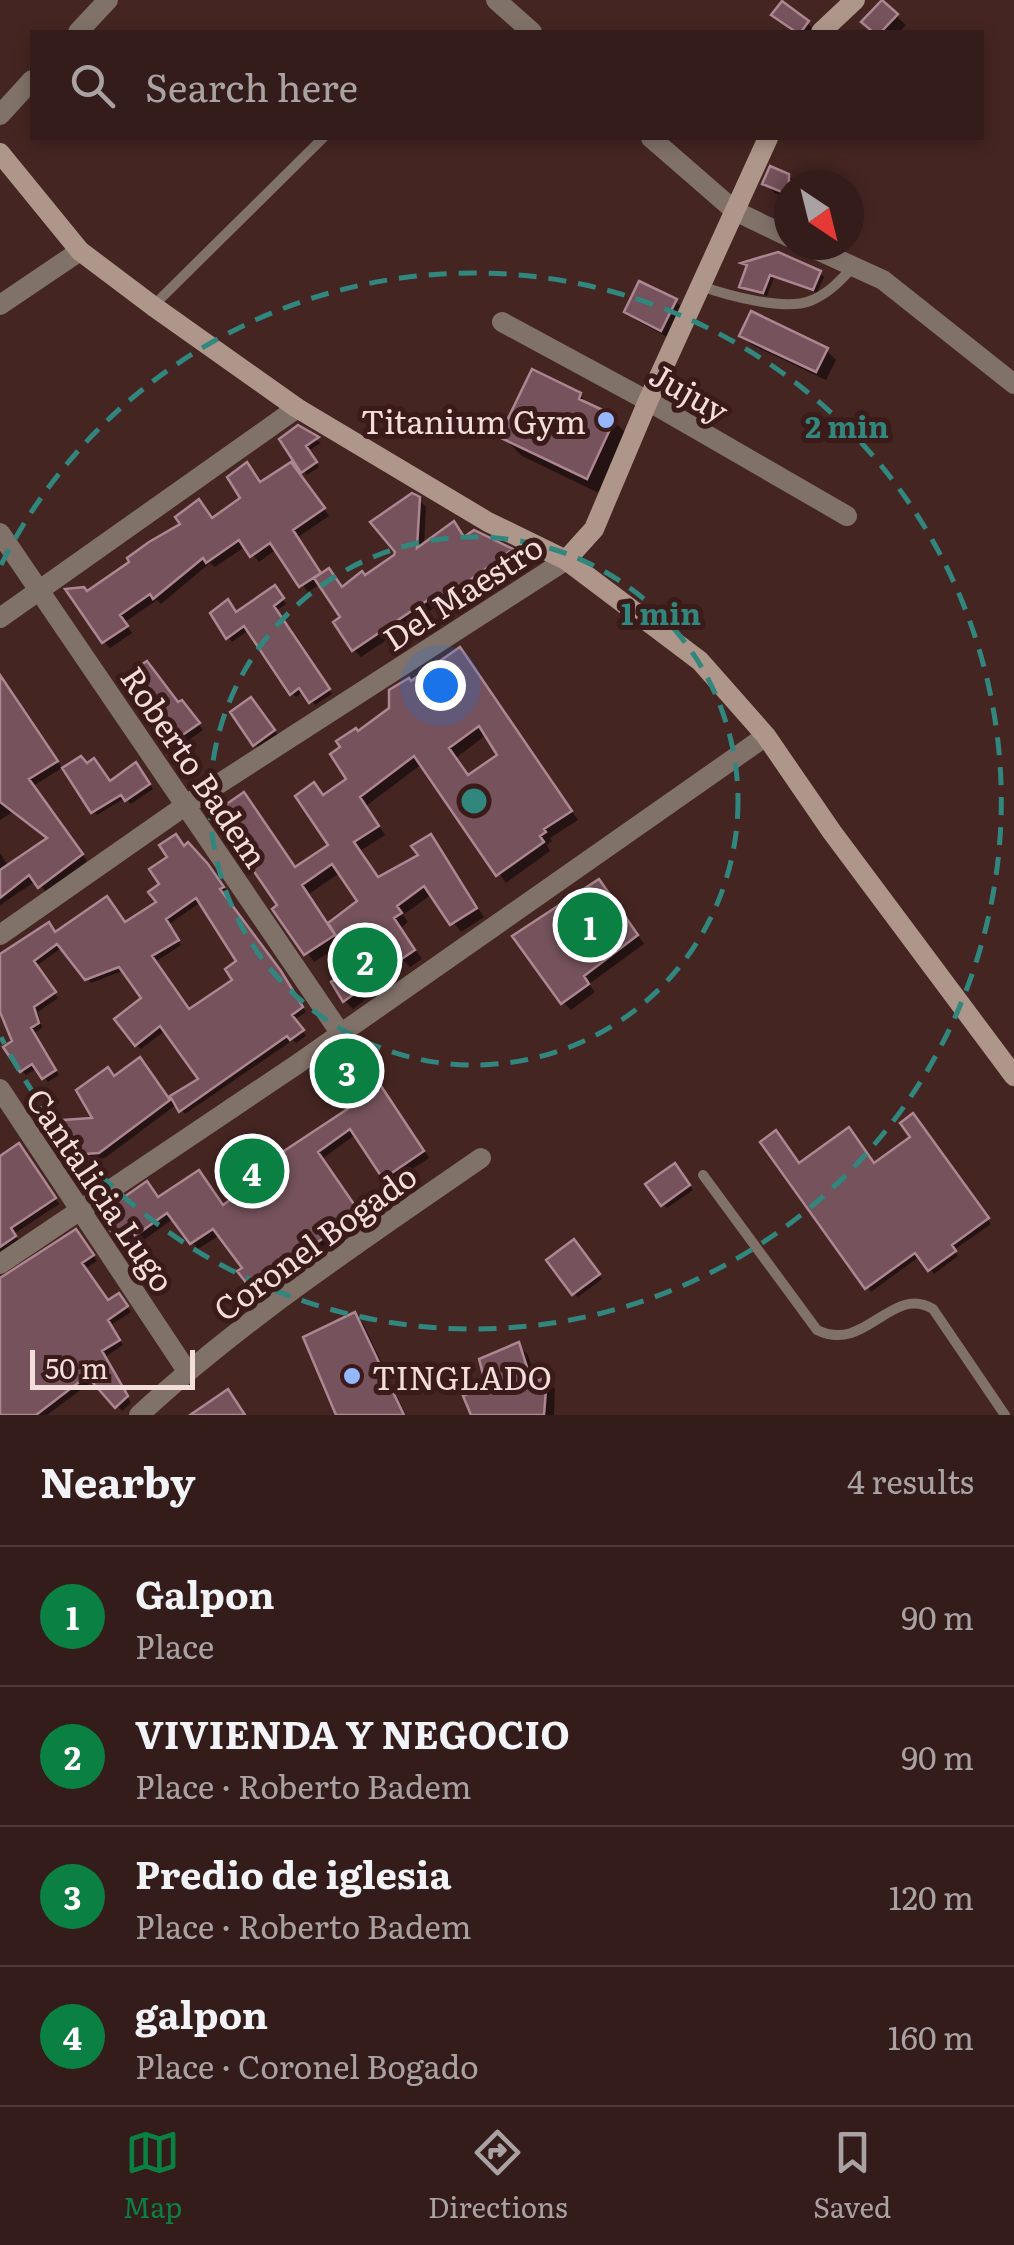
<!DOCTYPE html>
<meta charset="utf-8">
<style>
body{margin:0;font-family:Literata,serif;background:#3b2523;color:#f1f3f6}
.compass{position:absolute;left:774px;top:170px;width:90px;height:90px;border-radius:50%;background:#331c1a;box-shadow:0 5px 15px #0003;rotate:145deg}
.scale{position:absolute;left:30px;bottom:25px;width:165px;box-sizing:border-box;padding-left:10px;border:5px solid #f3dedb;border-top:0;font-size:28px;line-height:35px;white-space:nowrap;color:#f3dedb;-webkit-text-stroke:8px #3a1b19;paint-order:stroke}
.you{position:absolute;left:440px;top:685px;width:35px;height:35px;margin:-25px;border:8px solid #fff;border-radius:50%;background:#1a73e8;box-shadow:0 0 0 15px #1a73e833}
.badge{display:grid;place-items:center;width:65px;height:65px;border-radius:50%;background:#0b8043;color:#fff;font-size:32px;font-weight:700}
.pin{position:absolute;translate:-50% -50%;border:5px solid #fff;box-shadow:0 2px 10px #0006}
.list{margin:0;padding:0;list-style:none}
h2{display:flex;justify-content:space-between;align-items:center;height:130px;margin:0;padding:0 40px;font-size:42px}
h2 small{font-size:32px;font-weight:400;color:#a9a1a2}
.list li{display:grid;grid-template-columns:65px 1fr auto;gap:30px;align-items:center;box-sizing:border-box;height:140px;padding:0 40px;border-top:2px solid #4e3a39}
.list b{display:block;font-size:38px;white-space:nowrap}
.list p{margin:0;font-size:32px;white-space:nowrap;color:#a9a1a2}
.list em{font-size:32px;font-style:normal;color:#a9a1a2}
.icon{flex:none;width:55px;height:55px;fill:none;stroke:currentColor;stroke-width:2;stroke-linecap:round;stroke-linejoin:round}
.map{position:relative;flex:none;width:1014px;height:1415px;overflow:hidden}
.search{position:absolute;background:#331c1a;box-shadow:0 5px 15px #0003;left:30px;right:30px;top:30px;height:110px;display:flex;align-items:center;gap:25px;box-sizing:border-box;padding:0 35px;border-radius:0px;color:#a9a1a2;font-size:38px}
.sheet{height:690px;background:#331c1a}
nav{display:flex;justify-content:space-around;align-items:center;box-sizing:border-box;height:140px;border-top:2px solid #4e3a39;background:#331c1a;font-size:28px;color:#a9a1a2}
nav a{display:grid;justify-items:center;gap:5px}
nav .on{color:#0b8043}
.map>svg:first-child{display:block}
</style>
<div class="map">
<svg width="1014" height="1415" viewBox="0 0 1014 1415">
<rect width="100%" height="100%" fill="#442522"/>
<!-- shadow -->
<path fill="#0007" fill-rule="evenodd" d="M882,3l24,22 -7,7h-24l-11,-10z
M807,23l10,9h-21l-12,-8z
M771,170l37,15h-19v14l-14,-6 -10,-10z
M746,264l74,9 4,4 -7,16 -43,-16 -7,19 -25,-10 7,-19z
M675,301l10,9 -14,29 -34,-18 -10,-9z
M742,335l84,15 10,10 -10,20 -74,-35z
M580,395l13,13 15,8 21,20 -22,61 -85,-41 -20,-20z
M298,428l23,15 -13,8 11,16 -12,8 -4,-4z
M253,471l9,13 35,-12 32,44 -31,21 24,39 21,14 53,-34 22,-57 8,8 -2,39 30,-22 12,15 8,-6 44,25 -50,36 -2,-3 -26,19 -3,-4 -76,51 -7,-7 -10,-32 -24,-34 -12,8 -31,-43 -18,13 -13,-16 -31,21 -5,-4 -49,41 -4,-4 -32,22 7,11 -22,15 -6,-6 -17,-48 156,-95z
M278,593l8,11 -10,7 56,83 -17,11 -11,-14 -8,6 -4,-4 -43,-63 -17,12 -4,-5 9,-23z
M460,650l118,170 -28,18 2,3 -5,4 3,6 -44,32 -84,-119 -56,42 19,29 -25,16 19,28 42,-23 9,-19 54,80 -23,15 -29,-38 -29,21 5,7 -7,6 21,31 -12,8 -9,-9 -34,24 7,11 -21,16 -8,-8 13,-34 -14,-24 -30,19 -38,-53 5,-3 -21,-31 -3,2 -9,-8 -8,-24 3,-50 54,74 34,-23 -6,-48 25,-18 8,-46 34,-25 20,-25zM487,734l13,21 -31,22 -13,-19zM341,872l20,29 -32,24 -20,-31z
M0,677l62,91 -29,18 54,75 -41,31 -10,-11 -36,24v-52l9,14 41,-28 -36,-28 -14,9z
M254,704l24,31 -19,13 -4,-4z
M178,705l9,4 16,21 -30,21 -6,-6z
M87,766l23,18 30,-14 13,19 -22,15 -6,-6 -28,17 -4,-4z
M185,848l28,23 14,21 -4,3 24,33 6,3 53,81 -12,8 12,16 -10,7 -3,-3 -108,74 -8,-10 -72,54 -12,1 -7,-8 -18,-3 -5,-6 33,-22 19,-42 54,21 32,-19 -35,-50 -25,19 -5,-4 8,-46 -19,-29 -34,13 -28,-36 -27,19 22,32 -20,14 4,16 -8,5 25,42 -11,7 -11,-14 -11,7 -4,-4 -7,-29 -15,-33v-53l56,-22 70,-9 33,-22 4,-19zM201,902l39,59 -4,19 -46,32 -35,-50 26,-17 -13,-20z
M606,889l38,55 -55,40 6,8 -24,18 -8,-8z
M358,1052l71,106 -38,25 -35,-49 -34,25 42,61 -50,36 2,2 -33,26 -8,-7 -19,13 -6,-7 -4,-15 -26,-33 -22,14 -24,-31 -30,22 -7,-6 -13,10 -6,-7 41,-38 65,8 129,-99z
M917,1120l74,104 -37,26 4,6 -24,18 -14,-18 -49,36 -71,-126h75l39,-28z
M23,1151l36,53 -45,30 6,8 -20,15v-98z
M679,1170l14,20 -26,18 -4,-4z
M81,1237l16,24 -12,8 24,33 14,-1 8,11 -20,13 12,20 -18,12 26,46 -9,8 -28,-31 -47,35h-47v-136z
M578,1247l24,32 -24,18 -4,-4z
M354,1315l9,8 43,92h-67z
M518,1345l10,10 9,29 9,-4 9,9 -1,26h-80z"/>
<!-- building -->
<path fill="#75525c" stroke="#ac8690" stroke-width="2.5" fill-rule="evenodd" d="M882,0l16,14 -17,18h-8l-12,-10z
M782,1l27,20 -8,11h-5l-25,-17z
M770,166l19,8v21l-27,-11z
M778,252l43,19 -8,19 -43,-15 -7,18 -24,-6 8,-22 -6,-2z
M639,281l38,18 -16,32 -37,-19z
M751,311l77,37 -12,24 -77,-36z
M532,369l49,24 -2,6 30,14 3,12 -25,54 -88,-42z
M298,425l21,12 -13,9 11,16 -16,11 -22,-34z
M247,462l13,20 31,-20 34,46 -32,22 28,43 -22,14 -29,-44 -20,14 -11,-17 -33,23 -3,-5 -50,41 -3,-5 -30,21 8,11 -26,17 -37,-54 19,-2 3,4 42,-29 -2,-4 22,-16 31,-18 -5,-7 24,-18 13,19 28,-20 -13,-21z
M412,493l8,4 -3,51 37,-27 10,16 10,-7 39,19 -54,39 -1,-3 -27,19 -3,-4 -76,51 -19,-29 7,-5 -26,-39 15,-10 13,19 20,-16 3,4 29,-20 1,-3 -25,-30z
M275,585l9,13 -10,8 56,83 -21,14 -10,-15 -9,7 -46,-69 -18,13 -16,-26 18,-14 8,13z
M460,647l112,164 -28,18 2,3 -6,4 4,6 -48,34 -82,-120 -54,41 19,29 -25,16 24,35 40,-22 -7,-9 20,-12 46,74 -27,17 -26,-39 -27,20 5,7 -8,5 21,32 -15,10 -7,-10 -33,23 8,11 -25,18 -12,-20 24,-16 -27,-43 29,-22 -25,-37 -30,21 33,50 -31,20 -32,-46 5,-4 -22,-32 -4,-6 -4,4 -16,-23 5,-4 -21,-32 29,-20 51,75 33,-22 -33,-49 19,-14 9,13 23,-16 -16,-25 10,-7 -4,-6 20,-13 2,3 31,-23v-18l20,-12 2,3zM479,726l18,29 -29,20 -19,-27z
M147,661l31,41 4,-2 18,23 -35,24 -43,-69z
M0,675l58,86 -29,18 54,75 -45,34 -9,-13 -29,23v-28l47,-32 -47,-36z
M251,697l24,33 -22,16 -23,-34z
M81,756l6,7 7,-5 16,23 26,-19 14,22 -25,17 -4,-6 -30,18 -29,-45z
M176,834l8,12 4,-4 20,22 16,23 -4,2 61,82 22,36 -11,8 12,15 -14,10 -3,-4 -108,76 -9,-16 28,-17 -38,-53 -25,20 -21,-27 27,-21 -22,-31 -34,13 -28,-36 -23,17 22,31 -22,15 5,16 -8,5 25,42 -14,9 -10,-15 -12,8 -17,-25 9,-6 -12,-29v-58l49,-32 6,10 52,-36 18,26 31,-20 -8,-10 11,-8 -10,-15 18,-12 -8,-12zM196,898l40,63 -11,8 7,11 -43,29 -37,-53 27,-16 -13,-21z
M599,879l39,56 -54,41 5,8 -28,20 -49,-68z
M352,1042l72,109 -41,28 -33,-50 -32,23 42,61 -51,35 2,3 -37,29 -5,-9 -21,14 -11,-14 5,-3 -29,-39 -23,15 -23,-31 -32,23 -4,-7 -15,10 -12,-18h7l-7,-10 43,-30 11,16 41,-27 24,35 29,-21 -6,-8 103,-68 -31,-42z
M140,1057l30,43 -71,53 -14,1 -5,-7 -20,-4 3,-23 29,-2 -16,-28 32,-23 6,9z
M913,1113l76,105 -37,27 4,6 -28,20 -13,-18 -50,36 -105,-147 16,-12 23,33 50,-36 25,36 36,-26 -10,-14z
M19,1143l37,55 -45,30 5,8 -16,11v-91z
M675,1163l15,22 -29,21 -16,-22z
M76,1229l18,26 -12,8 26,37 11,-7 9,13 -20,14 12,20 -18,11 26,45 -13,12 -28,-32 -51,39h-36v-137z
M574,1239l26,35 -28,21 -26,-35z
M355,1312l49,103h-68l-33,-78z
M519,1342l13,41 15,-6 -3,38h-73l-8,-19 23,-10 -7,-27z
M228,1389l17,26h-55z"/>
<g fill="none" stroke-linecap="round" stroke-linejoin="round">
<!-- lane -->
<path stroke="#807169" stroke-width="10" d="M701,286c25,9 83,25 109,15 18,-7 30,-20 43,-34
M153,306l170,-168
M703,1175l114,155c49,24 74,-46 116,-21l72,106"/>
<!-- street -->
<path stroke="#807169" stroke-width="20" d="M496,0l36,32
M78,32l30,-32
M0,115l32,-35
M651,138l84,73 54,26
M806,245l77,35 131,104
M0,305l80,-54
M502,322l146,79 199,115
M0,533l341,501
M0,618l297,-210
M0,935l186,-130 380,-245
M0,1089l187,282
M0,1264l296,-199 470,-329
M139,1415c104,-96 225,-176 342,-257"/>
<!-- secondary -->
<path stroke="#ae968a" stroke-width="20" d="M821,32l34,-32
M0,153l80,98 73,55 144,102 191,114 78,38 134,101 66,75 66,96 182,244
M566,560l28,-31 54,-128 120,-263"/>
</g>
<!-- distance rings -->
<g fill="none" stroke="#31867e" stroke-width="5" stroke-dasharray="18 12">
<circle cx="474" cy="801" r="264"/>
<path d="M1 565A528 528 0 1 1 1 1037"/>
</g>
<!-- markers -->
<g fill="#95b7fd" stroke="#3a1b19" stroke-width="4">
<circle cx="606" cy="420" r="10"/>
<circle cx="352" cy="1376" r="10"/>
</g>
<g text-anchor="middle" dominant-baseline="central" stroke-width="10" stroke-linejoin="round" paint-order="stroke">
<!-- street labels -->
<g font-size="32" fill="#f3dedb" stroke="#3a1b19">
<text transform="translate(690 391) rotate(30)">Jujuy</text>
<text transform="translate(462 591) rotate(-33)">Del Maestro</text>
<text transform="translate(196 766) rotate(56)">Roberto Badem</text>
<text transform="translate(102 1189) rotate(56)">Cantalicia Lugo</text>
<text transform="translate(314 1241) rotate(-36)">Coronel Bogado</text>
</g>
<!-- poi labels -->
<g font-size="32" fill="#f3dedb" stroke="#3a1b19" text-anchor="end">
<text x="586" y="420">Titanium Gym</text>
<text x="372" y="1376" text-anchor="start">TINGLADO</text>
</g>
</g>
<circle cx="474" cy="801" r="15" fill="#31867e" stroke="#3a1b19" stroke-width="5"/>
<g font-size="30" text-anchor="middle" font-weight="bold" fill="#31867e" stroke="#3a1b19" stroke-width="10" stroke-linejoin="round" paint-order="stroke">
<text x="847" y="438">2 min</text>
<text x="661" y="625">1 min</text>
</g>
</svg>
<svg class="compass" viewBox="-18 -18 36 36"><path d="M0-13l5 13h-10z" fill="#e53935"/><path d="M0 13l5-13h-10z" fill="#a9a1a2"/></svg>
<div class="scale">50 m</div>
<div class="you"></div>
<div class="pin badge" style="left:590px;top:925px">1</div>
<div class="pin badge" style="left:365px;top:960px">2</div>
<div class="pin badge" style="left:347px;top:1071px">3</div>
<div class="pin badge" style="left:252px;top:1171px">4</div>
<div class="search"><svg class="icon" aria-label="search" viewBox="0 0 24 24"><circle cx="10" cy="10" r="6"/><path d="M15 15l6 6"/></svg>Search here</div>
</div>
<section class="sheet">
<h2>Nearby<small>4 results</small></h2>
<ul class="list">
<li><span class="badge">1</span><div><b>Galpon</b><p>Place</p></div><em>90 m</em></li>
<li><span class="badge">2</span><div><b>VIVIENDA Y NEGOCIO</b><p>Place · Roberto Badem</p></div><em>90 m</em></li>
<li><span class="badge">3</span><div><b>Predio de iglesia</b><p>Place · Roberto Badem</p></div><em>120 m</em></li>
<li><span class="badge">4</span><div><b>galpon</b><p>Place · Coronel Bogado</p></div><em>160 m</em></li>
</ul>
</section>
<nav>
<a class="on"><svg class="icon" aria-label="map" viewBox="0 0 24 24"><path d="M3 6l6-2 6 2 6-2v14l-6 2-6-2-6 2zM9 4v14M15 6v14"/></svg>Map</a>
<a><svg class="icon" aria-label="directions" viewBox="0 0 24 24"><path d="M12 3l9 9-9 9-9-9zM9 14v-3h6M13 9l2 2-2 2"/></svg>Directions</a>
<a><svg class="icon" aria-label="saved" viewBox="0 0 24 24"><path d="M7 4h10v16l-5-4-5 4z"/></svg>Saved</a>
</nav>
